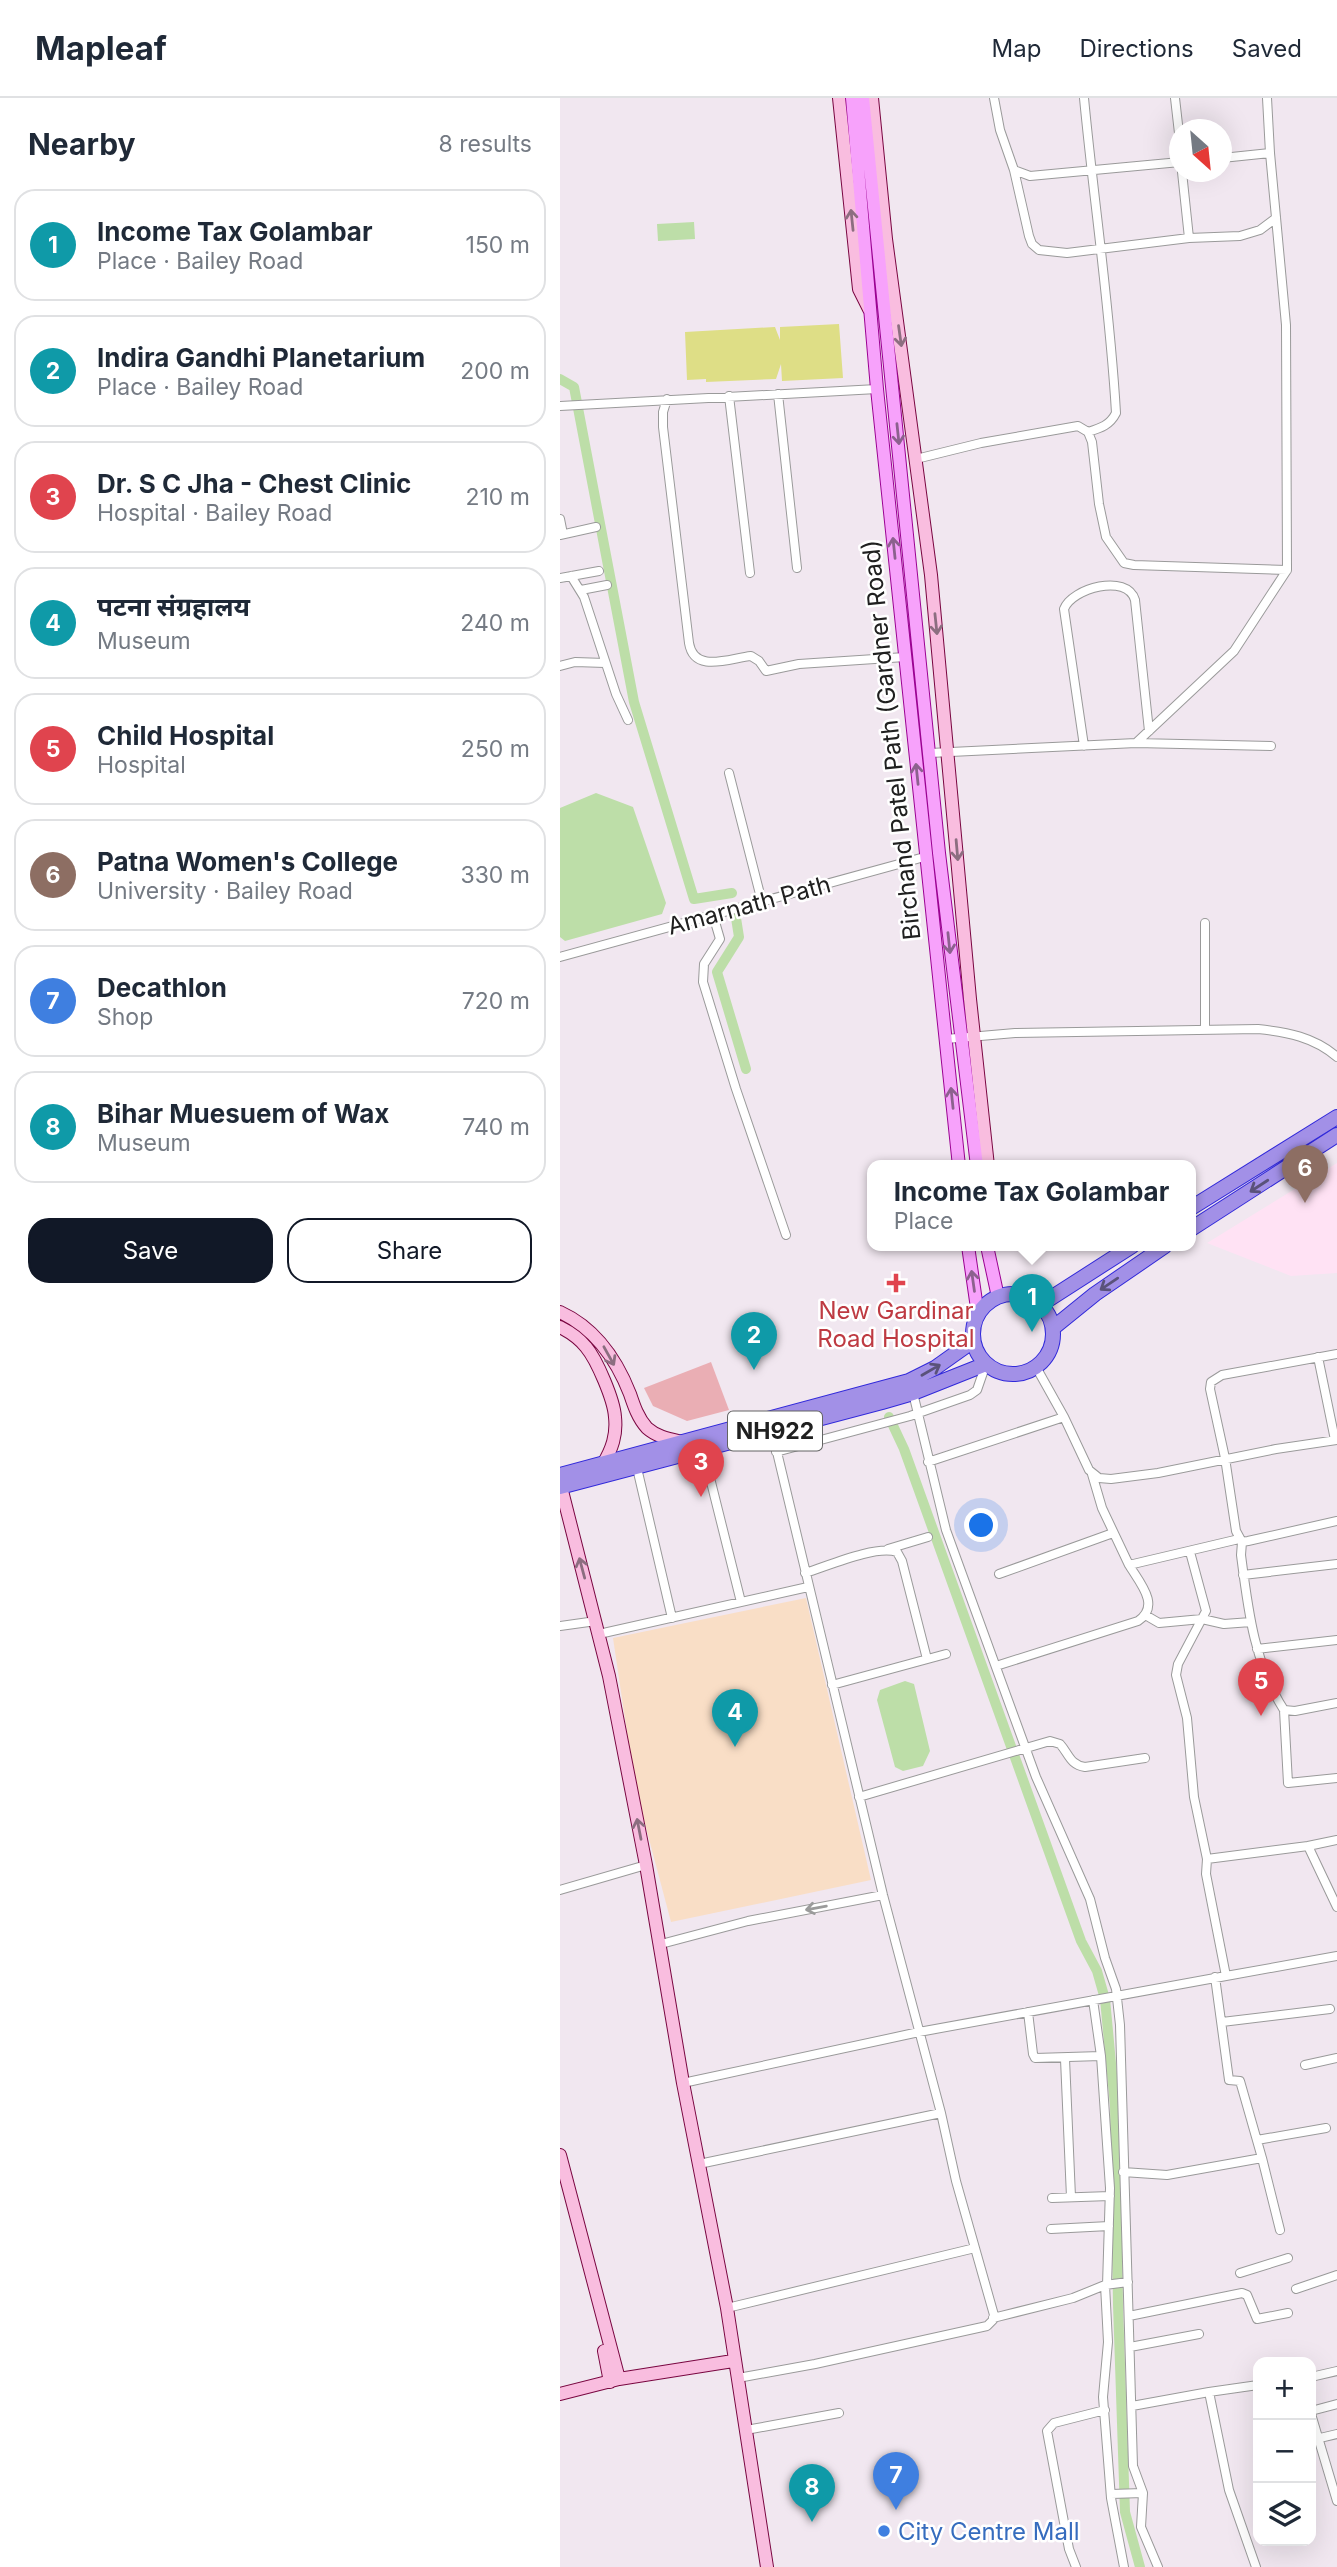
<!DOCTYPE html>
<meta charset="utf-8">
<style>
body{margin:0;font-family:Inter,"Noto Sans Devanagari",sans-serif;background:#f2f2f3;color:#1f2937}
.controls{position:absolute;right:21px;bottom:21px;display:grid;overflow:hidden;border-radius:14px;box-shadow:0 7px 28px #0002}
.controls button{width:63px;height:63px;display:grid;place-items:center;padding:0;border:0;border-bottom:2px solid #e0e1e3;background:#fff;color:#1f2937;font:35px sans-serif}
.compass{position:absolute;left:609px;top:21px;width:63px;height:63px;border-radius:50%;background:#fff;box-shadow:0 7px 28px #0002;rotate:153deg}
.you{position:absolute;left:422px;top:1428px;width:24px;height:24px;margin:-18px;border:5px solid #fff;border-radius:50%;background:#1a73e8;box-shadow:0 0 0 10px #1a73e833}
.badge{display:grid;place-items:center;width:46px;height:46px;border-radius:50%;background:#111827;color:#fff;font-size:23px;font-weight:700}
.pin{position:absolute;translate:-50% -58px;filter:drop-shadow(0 2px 4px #0008)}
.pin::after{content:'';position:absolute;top:37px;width:24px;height:21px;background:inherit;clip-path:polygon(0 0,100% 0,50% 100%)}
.popup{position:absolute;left:307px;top:1062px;width:329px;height:91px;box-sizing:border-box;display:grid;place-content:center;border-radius:14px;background:#fff;filter:drop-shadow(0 2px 5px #0005);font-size:23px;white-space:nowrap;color:#747a83}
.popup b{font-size:26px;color:#1f2937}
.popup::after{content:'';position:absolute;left:50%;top:100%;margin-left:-14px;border:14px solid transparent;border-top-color:#fff}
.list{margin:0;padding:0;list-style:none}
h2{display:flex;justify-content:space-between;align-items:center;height:91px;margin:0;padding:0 28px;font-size:30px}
h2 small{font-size:23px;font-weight:400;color:#747a83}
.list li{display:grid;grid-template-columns:46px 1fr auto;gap:21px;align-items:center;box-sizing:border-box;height:112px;margin:0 14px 14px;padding:0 14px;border:2px solid #e0e1e3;border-radius:21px}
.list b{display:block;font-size:26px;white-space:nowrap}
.list p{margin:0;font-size:23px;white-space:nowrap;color:#747a83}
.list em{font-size:23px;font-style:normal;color:#747a83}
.actions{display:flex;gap:14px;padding:21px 28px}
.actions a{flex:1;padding:16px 0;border:2px solid #111827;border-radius:21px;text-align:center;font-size:24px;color:#111827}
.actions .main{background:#111827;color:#fff}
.icon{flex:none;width:38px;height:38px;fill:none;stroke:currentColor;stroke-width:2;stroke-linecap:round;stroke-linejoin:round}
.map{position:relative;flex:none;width:777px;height:2469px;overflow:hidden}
header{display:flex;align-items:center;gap:42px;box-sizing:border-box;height:98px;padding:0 35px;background:#fff;border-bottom:2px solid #e0e1e3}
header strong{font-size:33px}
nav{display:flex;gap:38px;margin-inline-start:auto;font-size:24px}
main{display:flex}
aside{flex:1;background:#fff}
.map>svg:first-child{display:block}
</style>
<header>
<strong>Mapleaf</strong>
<nav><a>Map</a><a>Directions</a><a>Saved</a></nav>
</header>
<main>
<aside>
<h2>Nearby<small>8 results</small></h2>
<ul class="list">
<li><span class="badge" style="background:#0f9aa8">1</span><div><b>Income Tax Golambar</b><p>Place · Bailey Road</p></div><em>150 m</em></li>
<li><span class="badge" style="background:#0f9aa8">2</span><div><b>Indira Gandhi Planetarium</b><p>Place · Bailey Road</p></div><em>200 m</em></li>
<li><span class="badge" style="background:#e0444e">3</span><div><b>Dr. S C Jha - Chest Clinic</b><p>Hospital · Bailey Road</p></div><em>210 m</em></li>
<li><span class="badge" style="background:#0f9aa8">4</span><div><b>पटना संग्रहालय</b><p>Museum</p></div><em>240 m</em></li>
<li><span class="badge" style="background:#e0444e">5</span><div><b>Child Hospital</b><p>Hospital</p></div><em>250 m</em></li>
<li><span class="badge" style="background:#8d6e63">6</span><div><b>Patna Women's College</b><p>University · Bailey Road</p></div><em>330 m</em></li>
<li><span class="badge" style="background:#3f7fe0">7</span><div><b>Decathlon</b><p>Shop</p></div><em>720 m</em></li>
<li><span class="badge" style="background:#0f9aa8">8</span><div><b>Bihar Muesuem of Wax</b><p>Museum</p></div><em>740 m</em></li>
</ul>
<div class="actions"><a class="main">Save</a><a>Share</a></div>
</aside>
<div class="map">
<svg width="777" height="2469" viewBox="0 0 777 2469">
<rect width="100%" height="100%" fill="#f1e7f0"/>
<!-- education -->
<path fill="#ffe2f4" d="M777,1065v110l-46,3 -84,-33z"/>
<!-- grass -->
<path fill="#eaaeb4" d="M151,1264l18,48 -42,11 -34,-15 -9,-18z"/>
<!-- park -->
<path fill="#f9dec6" d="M246,1500l65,282 -200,42 -36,-136 -22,-148z"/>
<!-- pitch -->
<path fill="#dede86" d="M279,226l4,54 -61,3 -1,-17 -5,15 -70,3v-3l-19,1 -2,-48 90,-5 5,13v-13z"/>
<!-- water -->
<path fill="#bddea8" d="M134,124l1,17 -37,2 -1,-17z
M36,695l37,14 33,96 -4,11 -97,27 -5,-4v-129z
M345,1583l9,3 16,67 -7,15 -20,5 -8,-4 -18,-67 3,-10z"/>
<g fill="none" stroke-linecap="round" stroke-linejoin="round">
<!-- canal -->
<path stroke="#bddea8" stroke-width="10" d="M0,281l14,8 60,315 60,197 38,-6
M176,820l3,19 -22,35 29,97
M329,1319l15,32 177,492 16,30 8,28 10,107 3,199 7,207 15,55"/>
<!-- street casing -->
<g stroke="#9a9a9a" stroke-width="10">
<path id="street" d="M434,0l6,32 14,40 15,66 3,8 7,6 28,3 122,-15 51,-2 20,-6 16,-12
M524,0c10,105 26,209 32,315 -6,12 -15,15 -28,19
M615,0l5,44
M662,60l48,-5
M454,72l16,6 150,-14
M622,74l7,66
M218,296l19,174
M169,298l21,177
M107,301l-4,13v15l26,216c5,31 41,15 62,13l8,5 7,10 33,-7 106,-7
M0,308l317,-17
M356,361l65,-16 97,-17 10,6 4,10 7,62 7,33 18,26 10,2 153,5
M0,421l3,15
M0,437l36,-8
M11,478l13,21 32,97 12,26
M0,480l39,-7
M21,492l26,-5
M0,568l15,-4 30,1
M576,645l135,3
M524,648l-20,-137c8,-21 63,-36 71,-9l14,131
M370,655l206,-10 98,-92 53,-81 -1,-245 -16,-172 -3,-55
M169,675l33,129
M153,817l7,24 -16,25 -1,18 33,107 50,146
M0,859l368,-101
M645,931v-106
M386,941l69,-6 243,-4c29,3 56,8 79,28
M777,1256l-115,21 -11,7 -1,7 15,69 11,73 6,11 6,-1 89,-20
M758,1259l17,83
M476,1269l28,50 25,53 10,8 12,1 47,-6 118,-24 61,-9
M353,1295l33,137 90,247 54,122 15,59 11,31 4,36 13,441 10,27 -2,34 17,40
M143,1352l38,152
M216,1354l134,-36 60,-21 7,-5 9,-26
M368,1364l136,-45
M77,1370l35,150
M532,1376l10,34 27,57
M682,1444l-1,13c7,54 13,108 43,155l11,1 42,-8
M328,1451l40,-12
M630,1454l16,59 -28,53 -2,11 11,43 7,79 13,62
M245,1475c23,-7 70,-28 92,-21l5,9 25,98
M439,1476l114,-41
M683,1477l94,-11
M587,1518l12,7 43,-4 22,5 27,-2
M0,1528l36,-5
M39,1536l209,-47
M697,1551l80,-9
M436,1568l142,-45c23,-15 2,-38 -9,-56l110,-26
M272,1587l114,-31
M724,1612l4,73 49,-5
M299,1699l191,-56 10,3c9,10 10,21 25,23l60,-9
M777,1742l-29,6 29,61
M0,1792l86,-25
M101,1846l87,-23 135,-26
M666,1878l111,-20
M655,1879l14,103 11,1 22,77
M533,1902l8,56 9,132 -3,97
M468,1914l5,42 2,4 66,-2
M662,1924l108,-13
M505,1961l6,138
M745,1967l32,-7
M123,1985l236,-51 307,-56 -20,-102 1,-15 101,-13
M697,2042l69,-12
M139,2066l242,-51
M563,2074l44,3 95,-17 18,72
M492,2100l58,-2
M491,2131l58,-3
M680,2175l48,-15
M545,2187l23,-3
M736,2191l41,-14
M167,2210l248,-60
M569,2218l113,-23 5,2 10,24 31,-6
M433,2220l80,-20 32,-13 3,57 -5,55 8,101 13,69
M570,2249l69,-13
M751,2279l26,-6
M178,2280l77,-14 172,-38 6,-6 1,-5 -38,-134 -15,-68 -58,-218 -112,-468
M649,2294l49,-7
M572,2308l77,-14 20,98 27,77
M751,2313l26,-7
M751,2316l26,87
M186,2332l93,-17
M760,2340l17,-4
M551,2396l32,-1
M516,2469l-7,-18 -22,-118 7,-8 51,-13"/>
</g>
<!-- secondary casing -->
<g stroke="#790640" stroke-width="14">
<path id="secondary" d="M279,0l20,191 10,20
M312,0l14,141 45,336 39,424 18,167
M0,1214c35,16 56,46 70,82 4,12 8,24 17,34 10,9 23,11 36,14
M0,1229c10,5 19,11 26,20 11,13 28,53 29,70 2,18 -3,32 -12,47
M0,1385l49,193 37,189 37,218 44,225 40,259
M0,2057l59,224
M44,2253l6,31
M0,2296l59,-15 114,-18"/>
</g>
<!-- primary casing -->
<g stroke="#9b0292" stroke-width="14">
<path id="primary" d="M292,0l25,291 82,777
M303,0l76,755 38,313
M408,1148l10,69
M427,1148l11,51"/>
</g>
<!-- highway casing -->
<g stroke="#3129da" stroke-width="16">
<path id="highway" d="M631,1110l146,-91
M631,1131l146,-94
M413 1236a40 40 0 1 1 80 0a40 40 0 1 1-80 0Z
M480,1207l92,-59
M493,1230l42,-34 70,-48
M0,1377l349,-94 26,-13 38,-27
M0,1389l322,-85 31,-9 73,-29"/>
</g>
<!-- street -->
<use href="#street" stroke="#fff" stroke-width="8"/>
<!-- secondary -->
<use href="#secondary" stroke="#f9bddf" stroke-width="12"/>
<!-- primary -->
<use href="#primary" stroke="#f7a2fb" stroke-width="12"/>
<!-- highway -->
<use href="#highway" stroke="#a290e7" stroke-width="14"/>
</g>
<!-- one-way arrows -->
<defs><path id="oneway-shaft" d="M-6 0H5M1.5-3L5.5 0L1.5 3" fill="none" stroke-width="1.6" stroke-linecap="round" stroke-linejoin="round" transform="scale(1.75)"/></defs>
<g stroke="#8c6e80">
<use href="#oneway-shaft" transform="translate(292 122) rotate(-96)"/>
<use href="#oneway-shaft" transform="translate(340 238) rotate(82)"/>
<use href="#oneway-shaft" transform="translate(376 526) rotate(84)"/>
<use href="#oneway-shaft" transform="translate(397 752) rotate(85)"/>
<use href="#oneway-shaft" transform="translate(49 1258) rotate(61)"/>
<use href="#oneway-shaft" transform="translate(22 1470) rotate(-105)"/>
<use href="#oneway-shaft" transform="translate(79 1731) rotate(-101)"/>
</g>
<g stroke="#8c618e">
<use href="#oneway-shaft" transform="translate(338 336) rotate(84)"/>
<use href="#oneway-shaft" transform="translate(334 450) rotate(-96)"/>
<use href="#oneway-shaft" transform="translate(357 676) rotate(-96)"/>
<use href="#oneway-shaft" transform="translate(389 845) rotate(84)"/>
<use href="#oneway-shaft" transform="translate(392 1000) rotate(-96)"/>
<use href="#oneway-shaft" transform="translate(413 1183) rotate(-98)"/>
</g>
<g stroke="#5a527a">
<use href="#oneway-shaft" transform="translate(699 1088) rotate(147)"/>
<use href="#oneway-shaft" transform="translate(549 1186) rotate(146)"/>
<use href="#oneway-shaft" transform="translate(371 1272) rotate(-30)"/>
</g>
<use stroke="#9b9b9b" href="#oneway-shaft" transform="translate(256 1810) rotate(170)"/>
<!-- markers -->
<path fill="#e0444e" stroke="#fff" stroke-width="2.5" d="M332.5 1174.5h7v7h7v7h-7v7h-7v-7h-7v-7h7z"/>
<circle fill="#3f7fe0" stroke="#fff" stroke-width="2.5" cx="324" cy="2433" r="7"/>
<g text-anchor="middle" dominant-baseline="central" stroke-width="5" stroke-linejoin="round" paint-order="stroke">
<!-- shield labels -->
<rect fill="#fff" stroke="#636363" stroke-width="2" x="168" y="1313.5" width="94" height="39" rx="5"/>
<g font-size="23" font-weight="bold" fill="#202020">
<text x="215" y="1333">NH922</text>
</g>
<!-- street labels -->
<g font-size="24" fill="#202020" stroke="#fff">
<text transform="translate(331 642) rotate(-96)">Birchand Patel Path (Gardner Road)</text>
<text transform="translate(189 807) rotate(-15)">Amarnath Path</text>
</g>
<!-- health labels -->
<g font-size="24" fill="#be3a42" stroke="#fff">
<text x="336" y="1212">New Gardinar<tspan x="336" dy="28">Road Hospital</tspan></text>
</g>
<!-- shop labels -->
<g font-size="24" fill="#366cbe" stroke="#fff" text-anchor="start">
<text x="338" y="2433">City Centre Mall</text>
</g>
</g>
</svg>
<div class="controls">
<button>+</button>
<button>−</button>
<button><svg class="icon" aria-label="layers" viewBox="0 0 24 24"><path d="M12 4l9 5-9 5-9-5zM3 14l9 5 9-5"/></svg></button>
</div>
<svg class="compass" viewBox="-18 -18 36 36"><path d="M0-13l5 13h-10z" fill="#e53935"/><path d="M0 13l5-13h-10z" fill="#747a83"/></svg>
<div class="you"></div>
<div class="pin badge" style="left:472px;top:1234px;background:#0f9aa8">1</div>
<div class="popup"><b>Income Tax Golambar</b>Place</div>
<div class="pin badge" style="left:194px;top:1272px;background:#0f9aa8">2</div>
<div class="pin badge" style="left:141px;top:1399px;background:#e0444e">3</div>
<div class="pin badge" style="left:175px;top:1649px;background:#0f9aa8">4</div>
<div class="pin badge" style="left:701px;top:1618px;background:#e0444e">5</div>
<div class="pin badge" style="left:745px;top:1105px;background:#8d6e63">6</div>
<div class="pin badge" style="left:336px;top:2412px;background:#3f7fe0">7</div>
<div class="pin badge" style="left:252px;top:2424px;background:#0f9aa8">8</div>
</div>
</main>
